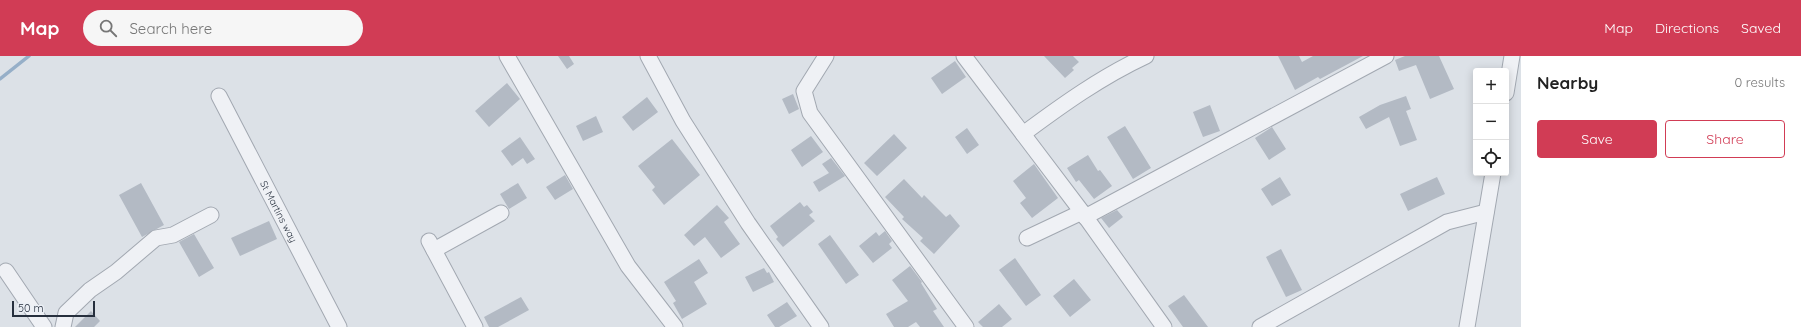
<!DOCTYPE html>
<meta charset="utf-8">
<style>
body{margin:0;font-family:Quicksand,sans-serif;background:#f6f6f6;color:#222}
.controls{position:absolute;right:12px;top:12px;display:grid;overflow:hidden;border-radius:4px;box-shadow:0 2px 10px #0003}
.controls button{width:36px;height:36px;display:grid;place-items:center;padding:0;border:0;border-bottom:1px solid #e0e0e0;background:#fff;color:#222;font:20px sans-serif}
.scale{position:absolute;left:12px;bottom:10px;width:83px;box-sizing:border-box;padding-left:4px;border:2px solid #262f3d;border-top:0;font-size:11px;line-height:14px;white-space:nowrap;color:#262f3d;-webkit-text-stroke:3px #ebeff5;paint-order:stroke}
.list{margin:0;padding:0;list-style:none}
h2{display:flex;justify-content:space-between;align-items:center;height:52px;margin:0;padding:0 16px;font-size:17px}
h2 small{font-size:13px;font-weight:400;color:#767676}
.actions{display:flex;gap:8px;padding:12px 16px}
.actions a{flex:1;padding:9px 0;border:1px solid #d13c55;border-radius:4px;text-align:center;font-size:14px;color:#d13c55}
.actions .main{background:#d13c55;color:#fff}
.icon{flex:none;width:22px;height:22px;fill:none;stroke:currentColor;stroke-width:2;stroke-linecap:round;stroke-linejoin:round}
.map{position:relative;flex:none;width:1521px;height:271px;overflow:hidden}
header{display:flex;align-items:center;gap:24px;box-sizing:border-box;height:56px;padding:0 20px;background:#d13c55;color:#fff}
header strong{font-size:19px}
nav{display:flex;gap:22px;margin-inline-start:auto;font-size:14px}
.search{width:280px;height:36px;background:#f6f6f6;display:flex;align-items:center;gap:10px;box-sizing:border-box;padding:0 14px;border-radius:22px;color:#767676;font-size:15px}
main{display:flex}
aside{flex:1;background:#fff}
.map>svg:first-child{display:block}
</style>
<header>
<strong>Map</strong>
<div class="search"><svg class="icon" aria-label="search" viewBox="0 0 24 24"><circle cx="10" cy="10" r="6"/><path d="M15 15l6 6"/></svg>Search here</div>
<nav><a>Map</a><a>Directions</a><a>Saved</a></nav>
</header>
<main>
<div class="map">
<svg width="1521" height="271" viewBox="0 0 1521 271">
<rect width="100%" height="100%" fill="#dce1e7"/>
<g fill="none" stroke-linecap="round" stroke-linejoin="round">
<!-- stream -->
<path stroke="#96afc8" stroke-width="3.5" d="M0,23l29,-23"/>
</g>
<!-- building -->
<path fill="#b3bac4" d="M558,0h11l5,8 -7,5z
M1044,0h29l6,6 -7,6 2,2 -9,8z
M1278,0h21l3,6 11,-6h50l-43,23 -2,-2 -23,13z
M1405,0h34l15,33 -24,10 -14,-34 -17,6 -4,-11z
M955,5l11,16 -24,17 -11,-16z
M507,27l13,16 -31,28 -14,-16z
M793,38l6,15 -10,5 -7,-15z
M1406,40l5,13 -5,2 11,29 -17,6 -11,-29 -23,12 -7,-12 21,-12z
M647,41l11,15 -25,19 -11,-14z
M1210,49l10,26 -17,6 -10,-25z
M596,60l7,16 -20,9 -7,-15z
M1125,70l26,42 -18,11 -26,-42z
M1272,71l14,22 -17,11 -14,-22z
M967,72l12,17 -12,9 -12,-17z
M894,78l13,14 -30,28 -13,-13z
M811,80l12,16 -21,15 -11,-17z
M520,81l15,22 -8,5 -4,-6 -11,8 -11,-15z
M672,83l28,36 -36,30 -12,-15 3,-3 -17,-21z
M1088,99l10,16 2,-1 12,16 -18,13 -15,-19 -3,2 -9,-14z
M831,102l14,18 -26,16 -6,-10 16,-9 -7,-9z
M1034,108l24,34 -26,20 -12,-15 6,-5 -13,-17z
M565,119l8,14 -18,11 -9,-13z
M1280,121l11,18 -19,11 -11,-17z
M1437,121l8,17 -37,17 -8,-17z
M904,123l18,19 2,-3 22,22 4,-3 10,12 -26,28 -14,-13 3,-3 -21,-19 2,-2 -19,-20z
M141,127l23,42 -22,12 -23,-42z
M518,127l9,15 -18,11 -9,-15z
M800,146l4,5 3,-2 6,7 -4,3 6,6 -32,26 -7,-8 2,-2 -8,-11z
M717,149l12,13 -5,4 16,22 -19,14 -16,-21 -11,9 -10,-11z
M1117,154l6,7 -14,11 -8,-10z
M269,165l8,18 -37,17 -9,-18z
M885,175l7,10 -3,3 3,4 -19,15 -14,-17 17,-14 3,4z
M194,178l20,34 -15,9 -20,-35z
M830,179l29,40 -13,9 -28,-40z
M1281,193l21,41 -16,7 -20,-40z
M1015,202l26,37 -15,11 -27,-36z
M699,203l9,14 -14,9 13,22 -25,15 -9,-16 3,-2 -12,-19z
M910,210l12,16 -1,1 16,26 -4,2 11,16h-24l-4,-5 -8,5h-14l-8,-13 22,-13 -16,-21z
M764,212l3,5 2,-1 5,10 -21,10 -8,-15z
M1074,223l17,21 -21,17 -17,-21z
M1184,239l24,32h-25l-15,-21z
M521,241l8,13 -31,17h-9l-5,-10z
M787,246l10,14 -18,11h-4l-8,-12z
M999,248l13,15 -10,8h-19l-5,-5z
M91,255l9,10 -6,6h-19z"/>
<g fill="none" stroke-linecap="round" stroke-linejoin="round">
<!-- minor casing -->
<g stroke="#a2a8b1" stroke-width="17">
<g id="minor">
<path d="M507,0l121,210 47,61"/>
<path d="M648,0l35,65 65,102 73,104"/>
<path d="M826,0l-22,35 6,22 156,214"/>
<path d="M964,0l118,156 82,115"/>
<path d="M1506,37l6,-37"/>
<path id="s1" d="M219,40l120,231"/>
<path d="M1023,78c39,-29 78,-57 123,-78"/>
<path d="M1085,161l301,-161"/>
<path d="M1027,182l55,-26"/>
<path d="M429,185l46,86"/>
<path d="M434,194l67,-37"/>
<path d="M6,215l38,56"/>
<path d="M63,271l3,-14 24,-23 26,-18 40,-34 17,-3 38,-20"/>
<path d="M1260,271l187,-105 39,-10"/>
<path d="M1467,271l26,-154"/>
</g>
</g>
<!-- minor -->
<use href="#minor" stroke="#eff1f5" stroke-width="15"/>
</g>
<g text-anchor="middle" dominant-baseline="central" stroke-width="3" stroke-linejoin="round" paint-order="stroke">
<!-- street labels -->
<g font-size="10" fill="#262f3d" stroke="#ebeff5">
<text stroke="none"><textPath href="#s1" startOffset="130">St Martins way</textPath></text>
</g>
</g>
</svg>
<div class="controls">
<button>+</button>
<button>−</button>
<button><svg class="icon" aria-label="locate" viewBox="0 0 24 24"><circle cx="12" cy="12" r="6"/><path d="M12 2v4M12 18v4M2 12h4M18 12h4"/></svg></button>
</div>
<div class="scale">50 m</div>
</div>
<aside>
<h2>Nearby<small>0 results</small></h2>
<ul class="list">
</ul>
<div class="actions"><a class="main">Save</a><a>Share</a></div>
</aside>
</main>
